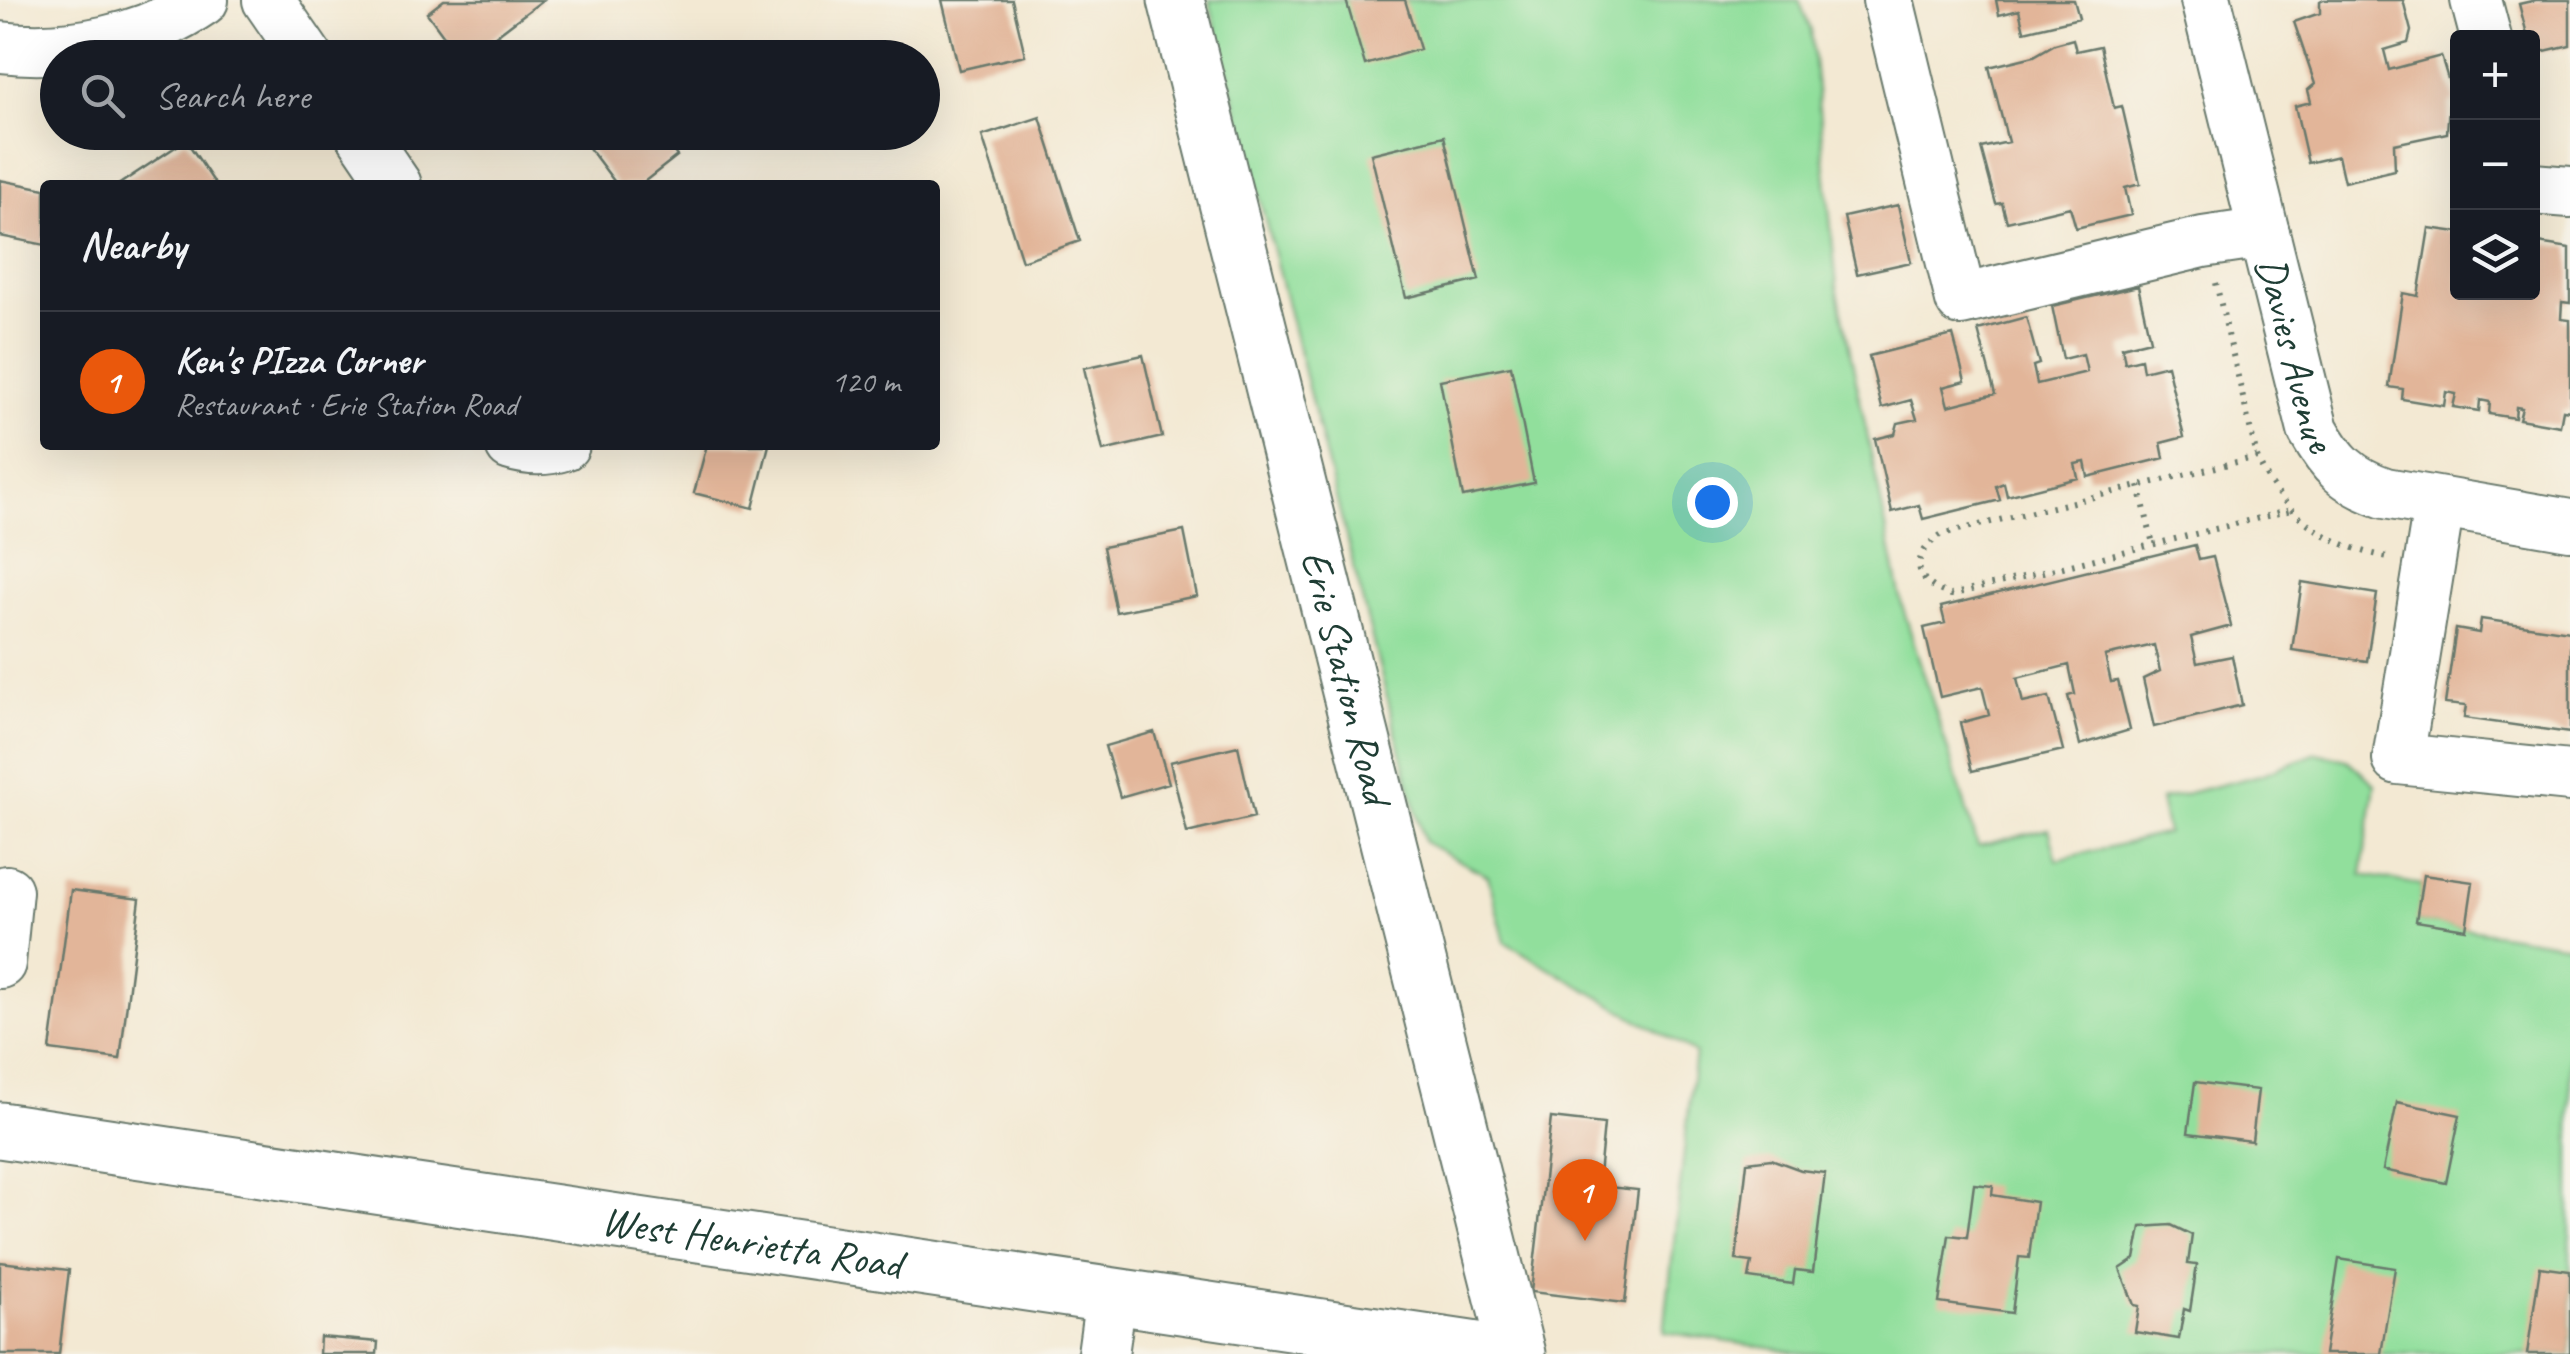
<!DOCTYPE html>
<meta charset="utf-8">
<style>
body{margin:0;font-family:Caveat,sans-serif;background:#242831;color:#f1f3f6}
.controls{position:absolute;right:30px;top:30px;display:grid;overflow:hidden;border-radius:10px;box-shadow:0 10px 40px #0002}
.controls button{width:90px;height:90px;display:grid;place-items:center;padding:0;border:0;border-bottom:2px solid #363941;background:#171b24;color:#f1f3f6;font:50px sans-serif}
.you{position:absolute;left:1712px;top:502px;width:35px;height:35px;margin:-25px;border:8px solid #fff;border-radius:50%;background:#1a73e8;box-shadow:0 0 0 15px #1a73e833}
.badge{display:grid;place-items:center;width:65px;height:65px;border-radius:50%;background:#ea580c;color:#fff;font-size:32px;font-weight:700}
.pin{position:absolute;translate:-50% -82px;filter:drop-shadow(0 2px 5px #0008)}
.pin::after{content:'';position:absolute;top:52px;width:35px;height:30px;background:inherit;clip-path:polygon(0 0,100% 0,50% 100%)}
.list{margin:0;padding:0;list-style:none}
h2{display:flex;justify-content:space-between;align-items:center;height:130px;margin:0;padding:0 40px;font-size:42px}
h2 small{font-size:32px;font-weight:400;color:#9ea1a6}
.list li{display:grid;grid-template-columns:65px 1fr auto;gap:30px;align-items:center;box-sizing:border-box;height:140px;padding:0 40px;border-top:2px solid #363941}
.list b{display:block;font-size:38px;white-space:nowrap}
.list p{margin:0;font-size:32px;white-space:nowrap;color:#9ea1a6}
.list em{font-size:32px;font-style:normal;color:#9ea1a6}
.icon{flex:none;width:55px;height:55px;fill:none;stroke:currentColor;stroke-width:2;stroke-linecap:round;stroke-linejoin:round}
.map{position:relative;flex:none;width:2570px;height:1354px;overflow:hidden}
.search{position:absolute;background:#171b24;box-shadow:0 10px 40px #0002;left:40px;top:40px;width:900px;height:110px;display:flex;align-items:center;gap:25px;box-sizing:border-box;padding:0 35px;border-radius:55px;color:#9ea1a6;font-size:38px}
.panel{position:absolute;background:#171b24;box-shadow:0 10px 40px #0002;left:40px;top:180px;width:900px;height:270px;border-radius:10px}
.map>svg:first-child{display:block}
</style>
<div class="map">
<svg width="2570" height="1354" viewBox="0 0 2570 1354">
<rect width="100%" height="100%" fill="#f7f3e8"/>
<filter id="ink" filterUnits="userSpaceOnUse"><feTurbulence type="fractalNoise" baseFrequency=".01" numOctaves="2"/><feDisplacementMap in="SourceGraphic" scale="20" xChannelSelector="R" yChannelSelector="G"/><feConvolveMatrix kernelMatrix="1 2 1 2 8 2 1 2 1" color-interpolation-filters="sRGB"/></filter>
<filter id="wash" filterUnits="userSpaceOnUse"><feTurbulence type="fractalNoise" baseFrequency=".0048" numOctaves="4" result="noise"/><feDisplacementMap in="SourceGraphic" scale="40" xChannelSelector="R" yChannelSelector="G"/><feGaussianBlur stdDeviation="2.25" result="paint"/><feColorMatrix in="noise" values="0 0 0 0 0 0 0 0 0 0 0 0 0 0 0 0 0 1.4 0 .05"/><feComposite in="paint" operator="in"/></filter>
<g filter="url(#wash)">
<rect width="100%" height="100%" fill="#f3e9d3"/>
<!-- green -->
<path fill="#91df9c" stroke="#588e68" stroke-width="2.5" d="M1209,0h590l12,31 26,256 65,318 76,241 71,-17 8,31 110,-27 -7,-33 100,-25 57,-22 30,7 28,24 -13,91 60,10 -5,36 153,24v409h-763l-143,-22 31,-279 -190,-111 -17,-66 -64,-34z"/>
<g id="blocks">
<!-- building -->
<path fill="#e2b599" d="M444,0h99l-77,58h-6l-33,-45z
M942,0h70l13,55 -66,15z
M1346,0h59l15,49 -55,16z
M1996,0h78l5,18 -55,13 -5,-21 -20,5z
M2324,0h79l8,31 -3,12 -24,7 5,20 52,-14 13,43 -5,6 -2,28 -53,11 1,26 -51,12 -6,-26 -30,7 -13,-57 16,-4 -3,-12 7,-6 -21,-62 26,-9v-11z
M2536,0h34v45l-38,9v-16h-4l-9,-34z
M2073,39l3,12 24,-5 14,62 8,-2 18,78 -15,4 6,27 -55,13 -6,-21 -63,15 -5,-19 -6,1 -15,-56 27,-6 -19,-75 45,-11 21,-12z
M1040,117l40,124 -58,20 -40,-125z
M577,132h81l19,24 -37,29h-23z
M1444,136l35,144 -73,18 -35,-144z
M186,140l30,45h-98z
M0,180l45,9v56l-45,-9z
M1898,205l13,57 -54,12 -13,-57z
M2429,228l29,4v60h74v-50l38,6v55l-8,-1 -1,17 9,1v91l-7,-1 -3,16 -41,-7 3,-11 -6,-1 -1,11 -26,-4 1,-12 -10,-2 -1,11 -26,-4 3,-13 -10,-2 -2,14 -42,-7 1,-10 -14,-2 14,-94 15,3z
M2138,286l12,54 -28,7 3,16 16,-4 2,12 24,-6 17,72 -23,6 3,15 -76,19 -3,-15 -10,2 3,14 -71,18 -3,-13 -8,3 4,14 -77,19 -4,-14 -27,7 -17,-73 20,-5 3,-11 19,-4 -6,-19 -29,8 -13,-52 84,-21 12,46 -22,6 5,19 47,-12 -17,-64 48,-13 13,47 -6,2 4,18 50,-12 -4,-18 -20,5 -11,-53z
M1143,355l19,82 -59,14 -19,-83z
M1511,366l23,117 -71,14 -23,-117z
M707,445h62l-16,63 -59,-15z
M1184,531l13,65 -81,16 -13,-65z
M2195,545l4,15 14,-3 18,69 -40,11 6,26 35,-7 10,49 -88,22 -11,-48 17,-8 -6,-26 -49,11 6,26 7,-1 12,49 -50,15 -12,-49 7,-2 -6,-29 -52,13 6,25 26,-6 14,53 -91,21 -12,-48 29,-8 -7,-28 -42,10 -16,-69 21,-5 -4,-16z
M2302,582l75,12 -10,67 -75,-11z
M2481,619l89,13v101l-106,-15 2,-12 -21,-2 11,-75 23,4z
M1154,732l15,51 -49,14 -15,-51z
M1238,746l16,71 -67,16 -17,-71z
M2423,875l50,7 -7,47 -50,-8z
M71,890l69,9 -20,160 -70,-9z
M2195,1082l63,8 -6,51 -64,-8z
M2397,1102l63,13 -14,68 -63,-13z
M1551,1118l53,6 -6,62 40,4 -13,113 -94,-11z
M1771,1159l30,11 24,3 -12,99 -18,-2 -2,14 -44,-6 3,-16 -16,-2 11,-98z
M1974,1184l19,2 -1,9 44,7 -7,56 -10,-1 -7,56 -73,-10 10,-68 18,2z
M2171,1225l21,10 -4,29 9,1 -7,46 -6,-2 -5,30 -44,-7 4,-26 -5,-1 -14,-36 15,-10 6,-32z
M2339,1259l56,9 -14,86h-57z
M0,1262l69,8 -10,84h-59z
M2540,1267l30,4v83h-43z
M320,1337l58,5 -1,12h-58z"/>
</g>
</g>
<g filter="url(#ink)">
<use href="#blocks" fill-opacity="0" stroke="#69796c" stroke-width="2.5"/>
<g fill="none" stroke-linecap="round" stroke-linejoin="round">
<!-- minor casing -->
<g stroke="#69796c" stroke-width="54">
<g id="minor">
<path d="M268,0l40,58"/>
<path d="M1888,0l73,300 242,-58 61,-9"/>
<path id="s1" d="M2206,0l107,430c19,34 34,50 72,63l185,32"/>
<path d="M2476,0l10,38"/>
<path d="M0,47c69,8 145,-7 203,-47"/>
<path d="M360,132l36,53"/>
<path d="M2532,189l38,3"/>
<path d="M511,445c19,6 35,6 53,0"/>
<path d="M2439,505l-41,254 172,17"/>
<path d="M0,963l7,-72"/>
<path d="M1103,1354l8,-58"/>
</g>
</g>
<!-- major casing -->
<g stroke="#69796c" stroke-width="59">
<g id="major">
<path id="s2" d="M1176,0l341,1354"/>
<path id="s3" d="M0,1130l1504,224"/>
</g>
</g>
<!-- path -->
<path stroke="#69796c" stroke-width="6" stroke-dasharray="2.5 8" stroke-linecap="butt" d="M2216,283l41,174c25,58 71,89 131,100
M2257,457l-315,77c-33,22 -30,48 9,61l340,-85
M2139,486l14,58"/>
<!-- minor -->
<use href="#minor" stroke="#fff" stroke-width="50"/>
<!-- major -->
<use href="#major" stroke="#fff" stroke-width="55"/>
</g>
</g>
<g text-anchor="middle" dominant-baseline="central" stroke-width="8" stroke-linejoin="round" paint-order="stroke">
<!-- street labels -->
<g font-size="42" fill="#1f3d34" stroke="#f7f3e8">
<text stroke="none"><textPath href="#s1" startOffset="365">Davies Avenue</textPath></text>
<text stroke="none"><textPath href="#s2" startOffset="698">Erie Station Road</textPath></text>
<text stroke="none"><textPath href="#s3" startOffset="760">West Henrietta Road</textPath></text>
</g>
</g>
</svg>
<div class="controls">
<button>+</button>
<button>−</button>
<button><svg class="icon" aria-label="layers" viewBox="0 0 24 24"><path d="M12 4l9 5-9 5-9-5zM3 14l9 5 9-5"/></svg></button>
</div>
<div class="you"></div>
<div class="pin badge" style="left:1585px;top:1241px">1</div>
<div class="search"><svg class="icon" aria-label="search" viewBox="0 0 24 24"><circle cx="10" cy="10" r="6"/><path d="M15 15l6 6"/></svg>Search here</div>
<section class="panel">
<h2>Nearby<small></small></h2>
<ul class="list">
<li><span class="badge">1</span><div><b>Ken's PIzza Corner</b><p>Restaurant · Erie Station Road</p></div><em>120 m</em></li>
</ul>
</section>
</div>
